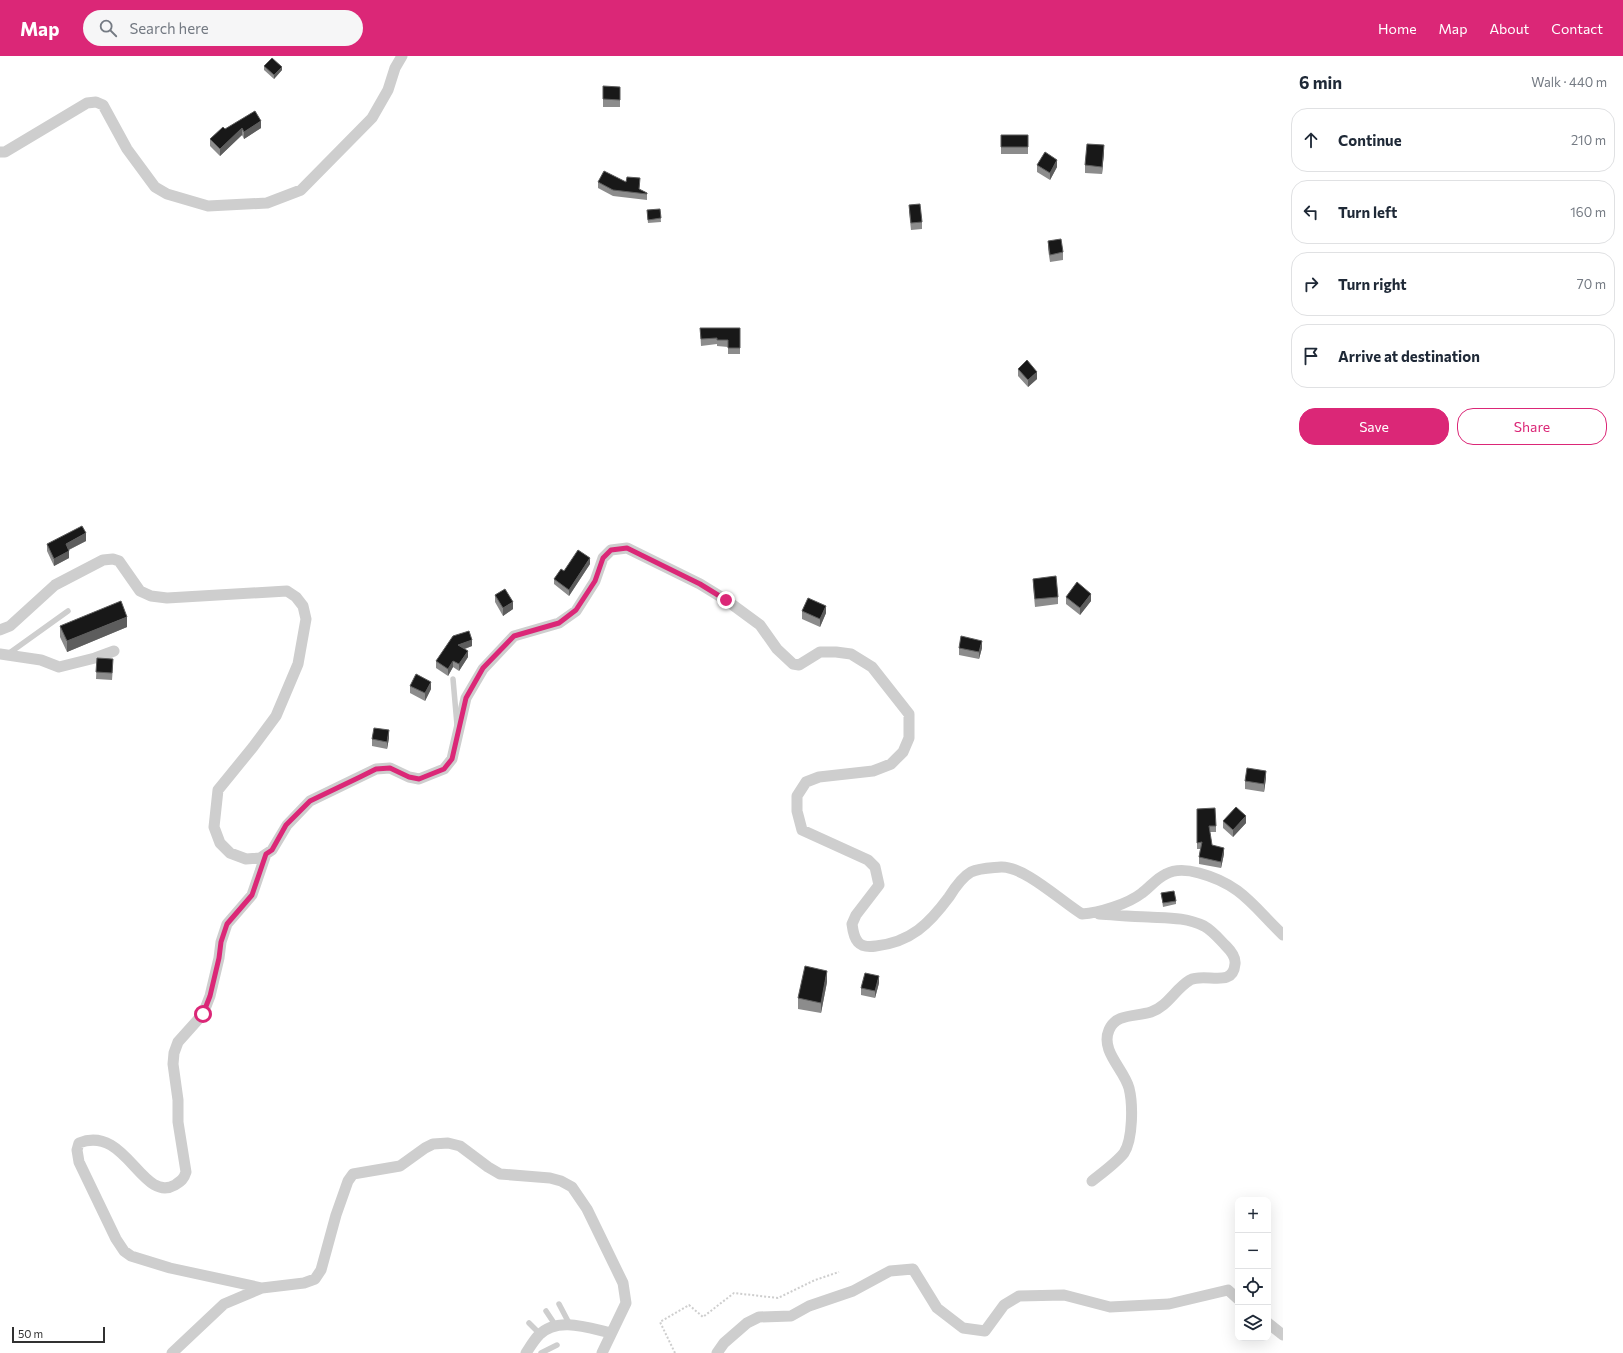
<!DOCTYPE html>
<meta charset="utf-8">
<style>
body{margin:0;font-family:Commissioner,sans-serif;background:#f6f6f7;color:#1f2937}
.controls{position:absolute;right:12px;bottom:12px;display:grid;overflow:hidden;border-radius:8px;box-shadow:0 4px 16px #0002}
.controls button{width:36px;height:36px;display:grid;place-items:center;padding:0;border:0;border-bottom:1px solid #e0e1e3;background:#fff;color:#1f2937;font:20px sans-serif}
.scale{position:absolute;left:12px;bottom:10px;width:93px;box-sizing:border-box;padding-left:4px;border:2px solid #313131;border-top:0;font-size:11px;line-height:14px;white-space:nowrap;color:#313131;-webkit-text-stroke:3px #fff;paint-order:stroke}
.stop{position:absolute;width:12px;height:12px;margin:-9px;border:3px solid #db2777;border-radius:50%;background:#fff}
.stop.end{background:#db2777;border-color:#fff;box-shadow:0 1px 4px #0008}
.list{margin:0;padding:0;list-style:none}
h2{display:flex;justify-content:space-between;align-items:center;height:52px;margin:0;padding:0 16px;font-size:17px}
h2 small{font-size:13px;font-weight:400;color:#747a83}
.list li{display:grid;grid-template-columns:26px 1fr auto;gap:12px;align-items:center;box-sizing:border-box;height:64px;margin:0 8px 8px;padding:0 8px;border:1px solid #e0e1e3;border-radius:16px}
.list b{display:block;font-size:15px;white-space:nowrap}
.list em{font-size:13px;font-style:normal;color:#747a83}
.actions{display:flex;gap:8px;padding:12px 16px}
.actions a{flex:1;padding:9px 0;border:1px solid #db2777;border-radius:16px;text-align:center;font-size:14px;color:#db2777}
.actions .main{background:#db2777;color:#fff}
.icon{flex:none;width:22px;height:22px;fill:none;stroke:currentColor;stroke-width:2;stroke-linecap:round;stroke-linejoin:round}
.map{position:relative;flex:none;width:1283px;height:1297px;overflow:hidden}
header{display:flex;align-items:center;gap:24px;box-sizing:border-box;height:56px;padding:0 20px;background:#db2777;color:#fff}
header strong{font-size:19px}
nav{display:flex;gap:22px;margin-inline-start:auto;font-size:14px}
.search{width:280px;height:36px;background:#f6f6f7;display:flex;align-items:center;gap:10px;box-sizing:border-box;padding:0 14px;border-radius:22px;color:#747a83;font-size:15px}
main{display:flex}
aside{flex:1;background:#fff}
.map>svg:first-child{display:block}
</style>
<header>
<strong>Map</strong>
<div class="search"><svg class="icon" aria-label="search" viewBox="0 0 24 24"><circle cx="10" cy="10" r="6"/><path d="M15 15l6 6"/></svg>Search here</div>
<nav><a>Home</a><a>Map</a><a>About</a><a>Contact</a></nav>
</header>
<main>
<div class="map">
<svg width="1283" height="1297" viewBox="0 0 1283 1297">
<rect width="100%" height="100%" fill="#fff"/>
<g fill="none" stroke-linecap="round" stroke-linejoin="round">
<!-- path -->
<path stroke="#cecece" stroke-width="2" stroke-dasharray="2 2" stroke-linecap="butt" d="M675,1297l-15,-31 29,-17 14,12 31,-24 44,5 37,-18 24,-8"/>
<!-- lane -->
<path stroke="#cecece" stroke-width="5.5" d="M8,598l60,-43
M453,623l4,46
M559,1248l11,21
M546,1255l10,15
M529,1267l11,11
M541,1297l16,-8"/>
<!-- street -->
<path stroke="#cecece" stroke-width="11" d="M0,96h5l82,-49 9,-1 7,3 24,44 28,38 12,7 41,12 59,-3 34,-13 71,-72 16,-28 7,-22 7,-12
M0,574l10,-4 45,-41 48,-25 10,-1 6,2 21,30 11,5 16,2 120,-7 9,6 7,9 3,13 -8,45 -22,52 -23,31 -35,43 -4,37 6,16 10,10 16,6 14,-1 12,-8 15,-25 23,-24 66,-32 14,-1 19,9 10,2 25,-10 8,-10 14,-61 17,-29 31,-33 45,-13 17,-12 19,-30 8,-23 8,-8 16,-2 73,36 26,16 34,25 17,24 16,15 6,1 21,-13h16l15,2 21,13 37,47v24l-6,14 -12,12 -18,7 -54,6 -13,5 -9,14v15l5,19 66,30 7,7 4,18 -23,30 -4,9c2,16 6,25 24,22 35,-4 53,-22 73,-49 5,-8 13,-20 22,-25 9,-4 21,-4 30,-5 23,-1 60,34 81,47 17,-1 46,-10 60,-21 8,-6 15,-15 24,-19 9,-5 22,-4 33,-1 42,11 54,33 84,62
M0,598l41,6 18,7 36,-9 19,-7
M1092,1125c10,-8 24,-18 32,-28 9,-14 9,-49 5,-65 -5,-19 -29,-37 -20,-58 7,-17 27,-13 42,-18 17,-6 24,-23 39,-32 15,-8 43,9 45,-16 1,-7 -4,-13 -9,-18 -7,-7 -13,-15 -22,-20 -18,-9 -37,-8 -56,-9 -16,0 -32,-2 -49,-3
M262,1232l-92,-20 -39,-12 -7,-5 -8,-12 -37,-77 -2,-12 2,-7c47,-19 63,61 96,42 6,-4 9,-6 11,-13l-8,-50v-22l-5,-36 1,-11 4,-11 25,-28 7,-18 9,-38 2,-16 6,-18 25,-29 14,-41
M1268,1267l15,12
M172,1297l52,-49 38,-16 42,-5 11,-4 6,-9 15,-55 12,-34 5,-7 47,-8 25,-18 8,-4 15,-1 12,3 28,21 12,7 50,4 11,3 11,6 15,22 36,74 3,20 -24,50
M526,1297c4,-6 8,-13 13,-18 18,-19 50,-7 72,-2
M717,1297l7,-10 23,-20 12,-6 32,-1 18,-10 44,-15 37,-20 23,-2 24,39 26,20 22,3 19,-26 15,-9 45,-1 46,12 59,-3 59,-14 10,9"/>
</g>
<!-- wall -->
<path fill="#8c8c8c" d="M264,10l18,4 -8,9 -10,-9z
M620,38v13h-17v-8z
M255,55l6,17 -17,11 -2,-4 -22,21 -10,-10v-7z
M1001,79h27v19h-27z
M1104,96l-2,22 -17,-1v-8z
M1037,109l20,2 -7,13 -13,-8z
M598,126h28l14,2 -1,5 8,4v7l-34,-4 -15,-8z
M909,149l13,17v7l-11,1 -2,-18z
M660,153l1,13 -13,1 -1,-9z
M1048,185l15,11v8l-13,2 -2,-13z
M700,272h40v26h-12v-7l-11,-1v-2l-16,2z
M1018,313l19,10 -9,8 -10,-11z
M86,485l-17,9v8l-15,8 -7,-15v-7z
M590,508l-21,32 -15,-12v-5l10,-8z
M1033,523l25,18v7l-23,3 -2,-21z
M495,539l18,14 -10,7 -8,-14z
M1066,541l25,4 -11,14 -14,-11z
M802,555l24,2 -6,14 -18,-8z
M60,570l67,1 -60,25 -7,-15z
M469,575l3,15 -7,3 3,8 -9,14 -6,-4 -5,9 -12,-8v-7z
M959,592h23l-3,11 -20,-4z
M97,602l16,8 -1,14 -16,-1z
M410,630l21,3 -6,12 -15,-8z
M389,682l-2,11 -15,-3v-7z
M1266,722l-2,14 -19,-3v-8z
M1197,753l19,17v6h-6l2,13 12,9 -3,14 -22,-4v-7l1,-8h-3z
M1223,765l23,2 -13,14 -10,-9z
M1161,837l15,8v3l-13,3z
M827,926l-6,31 -23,-4v-11z
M879,927l-4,15 -14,-3v-7z"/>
<!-- shaded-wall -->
<path fill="#5d5d5d" d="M282,11v3l-8,9v-4z
M261,65v7l-17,11v-7z
M242,72v7l-22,21v-7z
M1104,89v7l-2,22v-7z
M1057,104v7l-7,13v-7z
M1037,316v7l-9,8v-7z
M86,477v8l-20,10v-7z
M69,495v7l-15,8v-7z
M590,502v6l-21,32v-6z
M1091,538v7l-11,14v-7z
M513,546v7l-10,7v-8z
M826,550v7l-6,14v-8z
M127,561v10l-60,25v-11z
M472,584v6l-14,5v-6z
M982,585v7l-3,11v-7z
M468,595v6l-9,14v-7z
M453,605v6l-5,9v-7z
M431,626v7l-6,12v-8z
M389,674v8l-2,11v-7z
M1266,715v7l-2,14v-8z
M1246,760v7l-13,14v-7z
M1224,792v6l-3,14v-6z
M827,915v11l-6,31v-10z
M879,920v7l-4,15v-7z"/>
<!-- building -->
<path fill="#181818" stroke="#5d5d5d" d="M272,2l10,9 -8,8 -10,-9z
M603,30l17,1v13l-17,-1z
M255,55l6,10 -17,11 -2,-4 -22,21 -10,-10 13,-12 2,2z
M1001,79h27v12h-27z
M1087,88l17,1 -2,22 -17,-2z
M1045,96l12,8 -7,13 -13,-8z
M604,115l22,11 1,-5 13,1 -1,11 8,4v1l-34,-4 -15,-8z
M920,148l2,18 -11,1 -2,-18z
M660,153l1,9 -13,2 -1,-10z
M1061,183l2,13 -13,3 -2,-14z
M700,272h40v20h-12v-8h-11v-2l-16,1z
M1027,304l10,12 -9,8 -10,-11z
M82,470l4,7 -20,11 3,7 -15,8 -7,-15z
M578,494l12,8 -21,32 -15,-11 7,-10 3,2z
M1056,520l2,21 -23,2 -2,-20z
M1077,526l14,12 -11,14 -14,-11z
M505,533l8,13 -10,6 -8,-13z
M808,542l18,8 -6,13 -18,-8z
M121,545l6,16 -60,24 -7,-15z
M469,575l3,9 -14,5 10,6 -9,13 -6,-3 -5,8 -12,-8 17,-25z
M961,580l21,5 -3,11 -20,-4z
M97,602l16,1 -1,14 -16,-1z
M416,618l15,8 -6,11 -15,-7z
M374,672l15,2 -2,12 -15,-3z
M1247,712l19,3 -2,13 -19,-3z
M1236,751l10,9 -13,14 -10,-9z
M1215,752l1,18h-7l3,19 12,3 -3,14 -22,-5 3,-15 -5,1v-34z
M1174,835l2,10 -13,2 -2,-10z
M805,910l22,5 -6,32 -23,-5z
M865,917l14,3 -4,15 -14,-3z"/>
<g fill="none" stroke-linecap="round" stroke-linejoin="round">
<!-- route -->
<path stroke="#db2777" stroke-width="5" d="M203,958l7,-18 9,-38 2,-16 6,-18 25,-29 14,-41 6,-4 14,-25 24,-24 50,-24 16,-8 14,-1 19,9 10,2 25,-10 8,-10 14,-61 17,-30 31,-32 45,-13 17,-13 19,-29 8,-23 8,-8 16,-2 73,36 26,16"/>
</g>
</svg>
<div class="controls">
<button>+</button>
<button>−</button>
<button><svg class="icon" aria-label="locate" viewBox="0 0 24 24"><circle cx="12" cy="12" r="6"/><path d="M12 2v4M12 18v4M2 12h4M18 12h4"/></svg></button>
<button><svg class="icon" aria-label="layers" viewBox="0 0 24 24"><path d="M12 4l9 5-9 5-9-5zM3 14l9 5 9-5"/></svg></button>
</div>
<div class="scale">50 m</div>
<div class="stop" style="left:203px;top:958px"></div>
<div class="stop end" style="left:726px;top:544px"></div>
</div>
<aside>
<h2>6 min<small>Walk · 440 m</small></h2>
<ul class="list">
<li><svg class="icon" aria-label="ahead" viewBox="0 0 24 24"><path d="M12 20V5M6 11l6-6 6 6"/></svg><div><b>Continue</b></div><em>210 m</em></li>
<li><svg class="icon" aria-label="left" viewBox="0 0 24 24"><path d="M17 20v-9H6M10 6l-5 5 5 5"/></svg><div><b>Turn left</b></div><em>160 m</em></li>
<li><svg class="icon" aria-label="right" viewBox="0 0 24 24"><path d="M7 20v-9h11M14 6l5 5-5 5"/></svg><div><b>Turn right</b></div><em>70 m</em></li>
<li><svg class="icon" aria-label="arrive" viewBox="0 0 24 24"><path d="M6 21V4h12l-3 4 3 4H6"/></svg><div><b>Arrive at destination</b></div></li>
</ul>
<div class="actions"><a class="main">Save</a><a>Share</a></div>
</aside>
</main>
